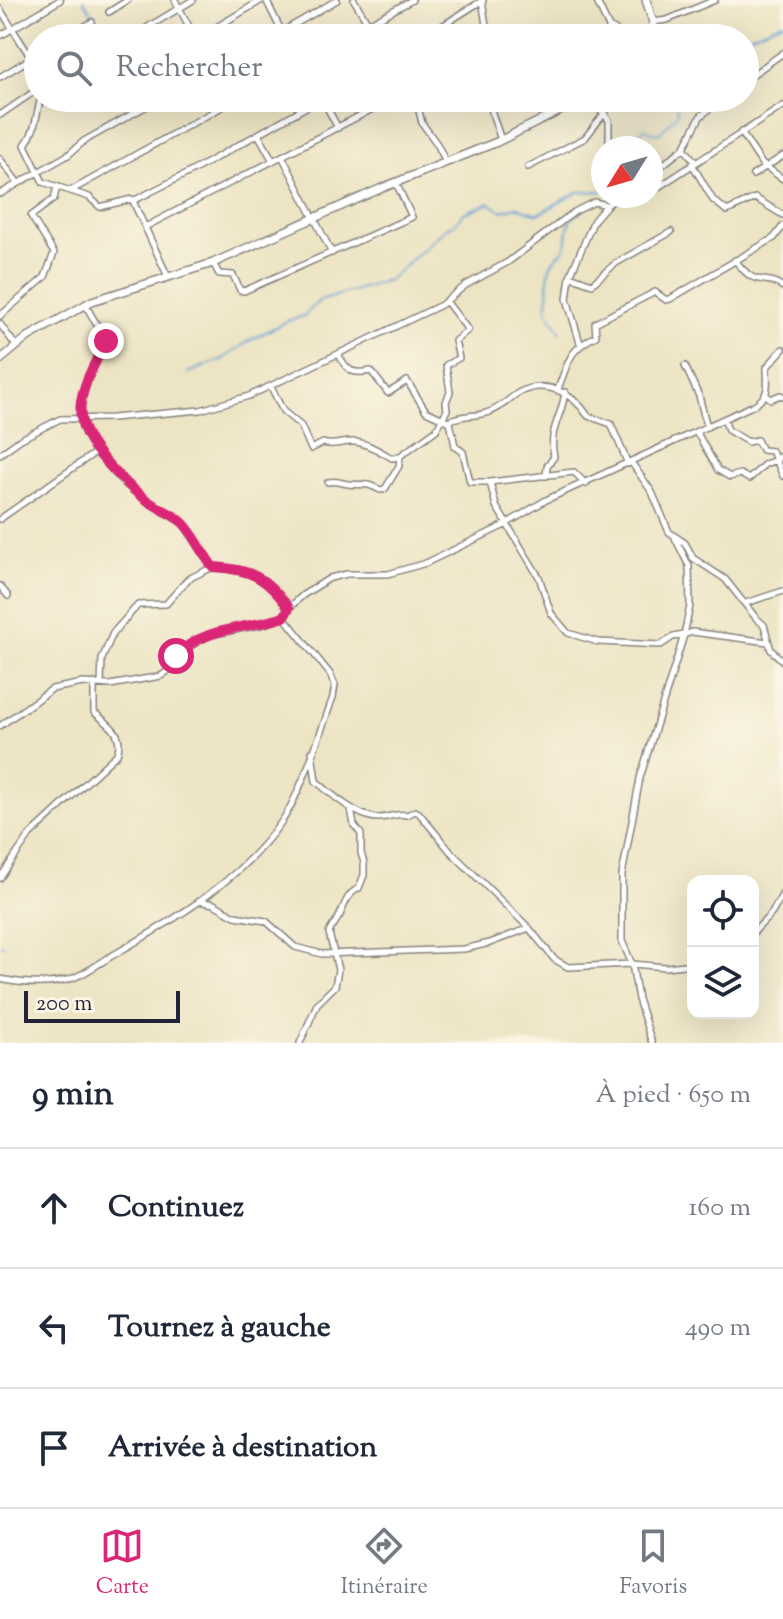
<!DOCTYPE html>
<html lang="fr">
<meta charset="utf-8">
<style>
body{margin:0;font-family:"Sorts Mill Goudy",serif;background:#f2f2f3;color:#1f2937}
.controls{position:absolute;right:24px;bottom:24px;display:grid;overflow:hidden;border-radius:16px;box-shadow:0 8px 32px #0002}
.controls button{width:72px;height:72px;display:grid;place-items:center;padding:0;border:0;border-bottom:2px solid #e0e1e3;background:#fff;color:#1f2937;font:40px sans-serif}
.compass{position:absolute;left:591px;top:136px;width:72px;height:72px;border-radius:50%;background:#fff;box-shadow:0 8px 32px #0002;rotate:233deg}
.scale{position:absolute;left:24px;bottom:20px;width:156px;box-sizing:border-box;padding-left:8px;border:4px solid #22223b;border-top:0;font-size:22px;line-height:28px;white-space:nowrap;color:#22223b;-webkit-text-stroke:6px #fcf5e5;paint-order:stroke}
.stop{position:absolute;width:24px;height:24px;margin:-18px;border:6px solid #db2777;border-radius:50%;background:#fff}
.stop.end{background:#db2777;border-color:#fff;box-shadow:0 2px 8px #0008}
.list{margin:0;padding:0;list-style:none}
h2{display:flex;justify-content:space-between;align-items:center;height:104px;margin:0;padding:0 32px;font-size:34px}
h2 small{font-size:26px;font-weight:400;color:#747a83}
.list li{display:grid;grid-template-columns:52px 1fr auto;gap:24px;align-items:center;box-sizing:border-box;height:120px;padding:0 32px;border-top:2px solid #e0e1e3}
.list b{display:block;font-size:30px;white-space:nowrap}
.list em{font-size:26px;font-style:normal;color:#747a83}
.icon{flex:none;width:44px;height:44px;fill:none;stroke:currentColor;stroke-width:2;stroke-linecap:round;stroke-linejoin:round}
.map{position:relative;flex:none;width:783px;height:1043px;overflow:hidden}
.search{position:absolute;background:#fff;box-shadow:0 8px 32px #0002;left:24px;right:24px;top:24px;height:88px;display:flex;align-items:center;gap:20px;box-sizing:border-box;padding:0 28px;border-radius:44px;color:#747a83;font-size:30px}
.sheet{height:464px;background:#fff}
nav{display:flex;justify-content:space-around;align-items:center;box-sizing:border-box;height:112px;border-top:2px solid #e0e1e3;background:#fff;font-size:22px;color:#747a83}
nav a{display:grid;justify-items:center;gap:4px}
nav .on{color:#db2777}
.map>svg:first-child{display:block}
</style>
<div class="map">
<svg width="783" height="1043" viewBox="0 0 783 1043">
<rect width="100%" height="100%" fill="#fcf5e5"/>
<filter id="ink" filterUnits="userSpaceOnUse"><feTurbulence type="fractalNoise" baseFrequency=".0125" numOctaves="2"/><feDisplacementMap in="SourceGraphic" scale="16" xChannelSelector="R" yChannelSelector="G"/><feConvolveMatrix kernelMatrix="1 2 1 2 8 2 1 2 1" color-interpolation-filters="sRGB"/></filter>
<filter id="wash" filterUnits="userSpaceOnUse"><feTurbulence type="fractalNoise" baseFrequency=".006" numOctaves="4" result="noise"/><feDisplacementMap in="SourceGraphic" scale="32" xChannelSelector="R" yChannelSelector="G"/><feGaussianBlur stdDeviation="1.8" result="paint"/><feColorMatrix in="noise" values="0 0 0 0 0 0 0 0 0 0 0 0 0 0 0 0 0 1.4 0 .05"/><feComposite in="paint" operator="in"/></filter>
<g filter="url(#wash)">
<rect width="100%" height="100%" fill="#ece4c3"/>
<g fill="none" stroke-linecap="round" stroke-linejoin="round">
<!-- stream -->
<path stroke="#67a2d7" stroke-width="2" d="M83,0l25,38
M745,43l6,-8 32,-13
M632,148l2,-10 10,-9 15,5 18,-20v-12l9,-4
M560,332l-13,-22c3,-13 0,-26 2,-39 2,-11 9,-14 15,-22 6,-10 1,-22 8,-31 3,-3 8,-5 11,-8
M188,373l35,-14 24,-17 40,-21 17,-5 15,-15 70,-21 57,-52 9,-4 7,-10 27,-11 13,8 15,-4 21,7 40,-22 25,-1
M0,945h3"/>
</g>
</g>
<g filter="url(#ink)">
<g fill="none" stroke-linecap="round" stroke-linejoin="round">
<!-- street casing -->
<g stroke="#87837f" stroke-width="8">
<path id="street" d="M175,0l18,34 7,3 62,-37
M266,0l19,38
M354,0l23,38
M482,0l6,38
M596,0l13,27 -1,11
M0,9l38,60
M109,12l19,-12
M653,22l14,-2 48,-20
M609,27l20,11
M0,36l60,-36
M65,38l27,-16
M135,38l13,-11 45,-27
M271,38l66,-38
M343,38l69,-38
M423,38l60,-38
M0,77l38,-23
M745,80l38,-27
M41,98c-6,19 -4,31 -16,47l18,37 46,15 11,10 32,-8 36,78
M322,98l16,30
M412,98l7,13 3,12 15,21 9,18
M491,98l1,15 9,27
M589,98l20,22v28
M0,115l38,-26
M741,132l21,32 21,15
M258,134l15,27
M684,148l11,14
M282,156l50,97
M0,159l18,24
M692,164l21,36 14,11 28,-13 28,17
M528,167l57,-29 25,-32 14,-8
M651,174l33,-26 16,-31 22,-19
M753,175l30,-19
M599,179l4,-12
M72,190l166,-92
M651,192l132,-86
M0,194l68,-39 16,-14 77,-43
M645,196h1
M133,201l61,-31 128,-72
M145,227l249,-129
M735,260c23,31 27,12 48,27
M213,263l6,11 14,1 7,15 4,1 168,-74 -16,-34
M570,276l22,8 24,-21 55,-31
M85,304l21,37 -16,32 -8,25 -3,20 6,16 9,15 30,34 23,18 36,22 30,44c38,3 53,10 76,41
M0,316l45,-39 9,-24 -23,-37 23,-17 3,-13
M0,324l16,22
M580,343l-13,-44 3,-23 24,-56 13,-15 13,-9
M338,354c9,17 14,21 33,17l17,22 19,-12 19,30 24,11 5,24 8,6 7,30h20l6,24 43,71 12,36 17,20 30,9 63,3 12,-8 11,-2 6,-29 -1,-40 -14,-28
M685,366l14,30 8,31
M271,387l12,24 18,15 10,23 12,-6c11,4 19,-2 32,-1 13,1 26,10 37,16l8,-2 36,-26 11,-20 -1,-8 4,-10 -4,-27 13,-7 -4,-17 13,-11 -22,-29
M558,389c11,-28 10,-39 38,-53l-1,-13 60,-31 11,8 4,-1 104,-61 9,-12
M766,395l5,4 9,-4 3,1
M450,421c10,-7 24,-4 36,-8 13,-3 21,-13 32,-20 27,-15 55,0 70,23l23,8 17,40
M697,433l21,37 12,7 10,-3 9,5 16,-15 11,-4 -4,-9 -10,-1 -5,-10 -9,2 -20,-12 -4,-11
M0,454l21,-15 39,-20 52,-1 88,-8 49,-14 192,-91 25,-20 42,-23 66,-50 20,-10 13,3
M783,454l-7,6 7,16
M631,462l21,30 17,40 16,11 8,15 32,21 31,39 8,7 7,25 12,11
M546,476l1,-10 7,-9c-6,-29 8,-39 11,-65
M328,482c9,-2 12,1 20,2 16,2 15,-3 32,6l5,-1 14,-23 1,-9
M490,482l84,-10 12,12
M0,519l96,-67
M0,586l8,10
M746,603l37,-12
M101,684l1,-25 11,-26 25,-28 28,-1 22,-25 25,-12
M0,726l52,-37 31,-6 27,2 51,-9 8,-6 13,-19 27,-16 55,-11 20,-7
M312,752l4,29c15,13 40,35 60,37 12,1 19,-6 31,-3l8,-4 4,2 31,38 79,77 25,31 14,8 64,-3 34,3 27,-3
M0,878l30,-43 87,-81c8,-22 -10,-30 -23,-42v-29
M199,901l15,3 21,12 31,5 29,26 27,7 142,-5 26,-6 39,-15
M753,933l19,-20 11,-20
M0,979c24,5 50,7 73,-1 14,-5 28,-16 42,-24 61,-35 126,-74 167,-133 19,-28 39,-90 51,-124l2,-12 -5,-11 -46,-57 5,-9 14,-13 27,-17 17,-4h41l38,-11 75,-36 45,-27 208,-95c17,-10 13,-20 13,-38l16,-18
M300,1043l17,-39 18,-18 3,-16 -9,-37c3,-7 8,-12 11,-18 5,-11 7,-21 19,-27l5,-13v-12l-3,-10v-19l-7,-9 -3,-16
M652,1043l-14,-44 -6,-35 -10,-23v-66l18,-97 44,-143 8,-3 76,10"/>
</g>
<!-- secondary casing -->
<g stroke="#87837f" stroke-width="10">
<path id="secondary" d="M646,0l7,22 -2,16
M0,360l28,-23 64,-36 121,-38 169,-75 115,-46 89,-44"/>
</g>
<!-- street -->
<use href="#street" stroke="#fff" stroke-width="5"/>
<!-- secondary -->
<use href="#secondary" stroke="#fff" stroke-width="7"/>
</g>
</g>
<g fill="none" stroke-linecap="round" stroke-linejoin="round" filter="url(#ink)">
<!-- route -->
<path stroke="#db2777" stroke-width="10" d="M106,341c-26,51 -42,76 2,123 11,12 22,24 36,34 11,9 26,14 37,23 13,11 21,32 32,46 38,2 53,10 76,41l-5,9c-35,12 -81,9 -108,39"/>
</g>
</svg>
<div class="controls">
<button><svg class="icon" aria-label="locate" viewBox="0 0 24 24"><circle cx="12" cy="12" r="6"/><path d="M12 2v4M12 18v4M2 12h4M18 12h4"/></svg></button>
<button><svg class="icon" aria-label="layers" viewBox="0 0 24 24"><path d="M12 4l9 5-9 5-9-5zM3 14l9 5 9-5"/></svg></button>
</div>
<svg class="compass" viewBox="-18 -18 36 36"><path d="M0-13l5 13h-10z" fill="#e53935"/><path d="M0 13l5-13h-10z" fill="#747a83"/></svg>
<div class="scale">200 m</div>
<div class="stop" style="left:176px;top:656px"></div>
<div class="stop end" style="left:106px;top:341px"></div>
<div class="search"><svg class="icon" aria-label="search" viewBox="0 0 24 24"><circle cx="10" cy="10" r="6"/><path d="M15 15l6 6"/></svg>Rechercher</div>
</div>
<section class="sheet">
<h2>9 min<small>À pied · 650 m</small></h2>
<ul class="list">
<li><svg class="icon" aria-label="ahead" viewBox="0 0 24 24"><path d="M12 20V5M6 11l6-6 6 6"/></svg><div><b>Continuez</b></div><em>160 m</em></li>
<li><svg class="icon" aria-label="left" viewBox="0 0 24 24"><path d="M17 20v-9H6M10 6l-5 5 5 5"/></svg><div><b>Tournez à gauche</b></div><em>490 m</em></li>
<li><svg class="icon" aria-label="arrive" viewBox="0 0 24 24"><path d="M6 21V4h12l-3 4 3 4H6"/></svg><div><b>Arrivée à destination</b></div></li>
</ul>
</section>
<nav>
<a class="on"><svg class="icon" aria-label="map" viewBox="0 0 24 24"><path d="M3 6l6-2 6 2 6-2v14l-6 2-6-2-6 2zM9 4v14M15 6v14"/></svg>Carte</a>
<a><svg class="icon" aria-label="directions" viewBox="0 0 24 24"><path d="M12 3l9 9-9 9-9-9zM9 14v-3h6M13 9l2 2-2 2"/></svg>Itinéraire</a>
<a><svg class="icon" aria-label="saved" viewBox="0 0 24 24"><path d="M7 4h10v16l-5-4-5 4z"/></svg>Favoris</a>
</nav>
